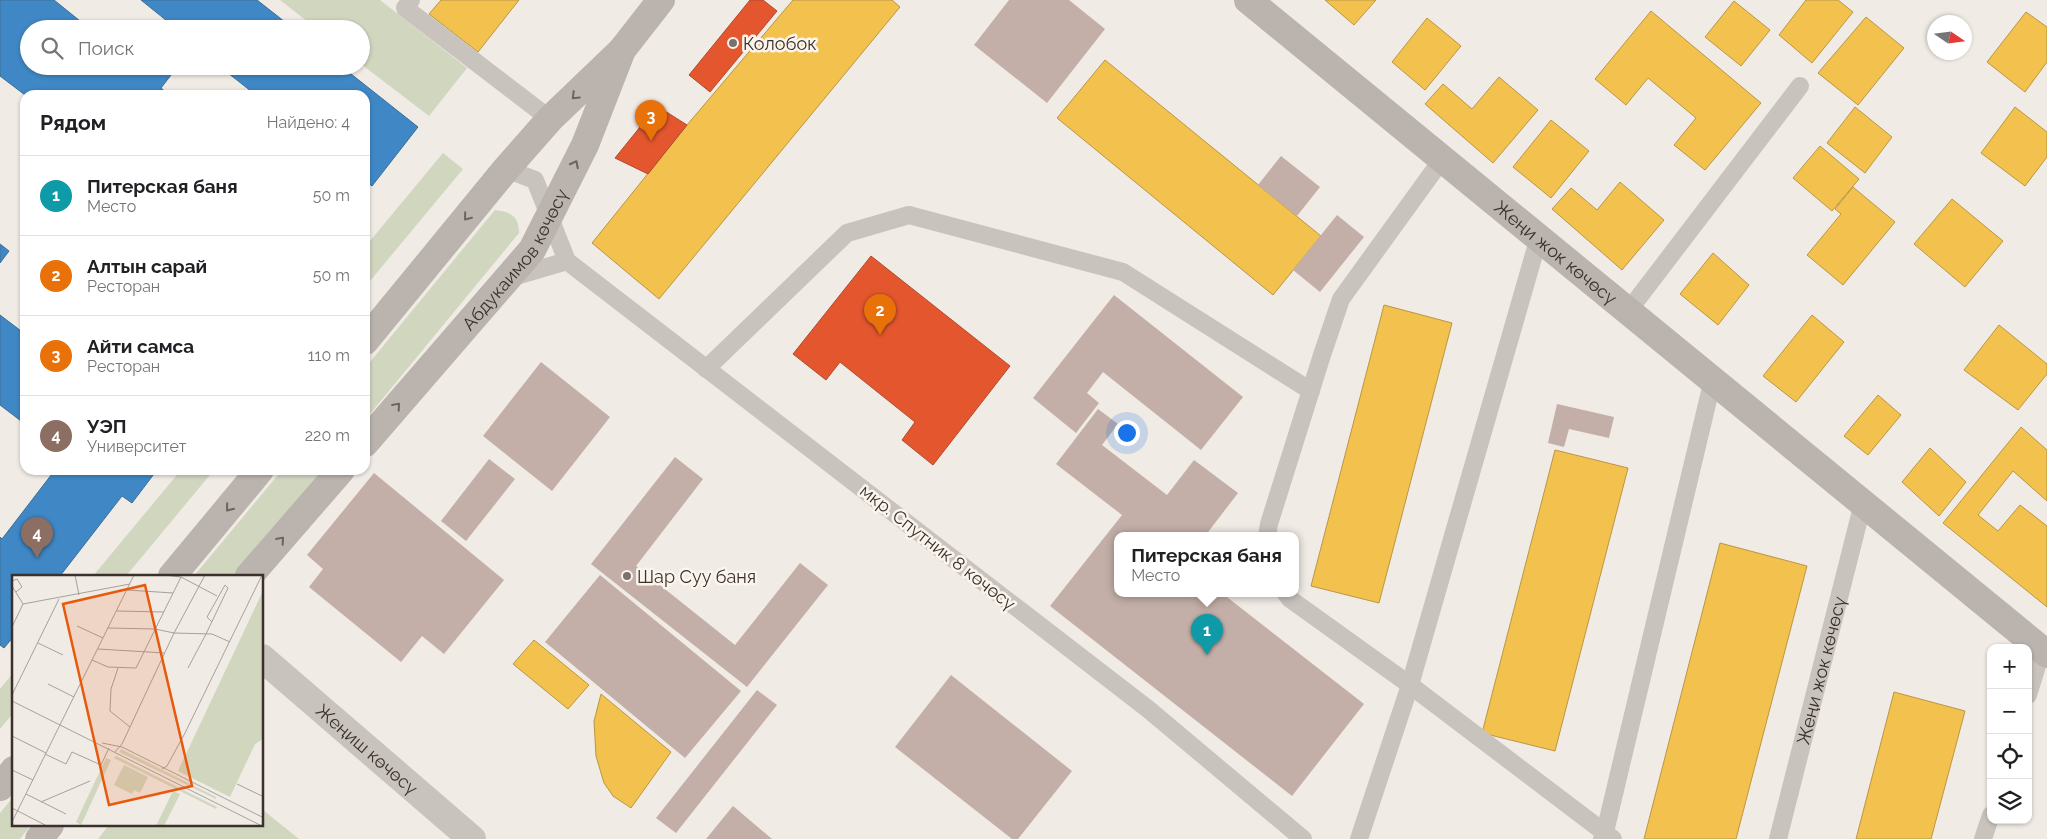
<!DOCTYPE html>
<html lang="ru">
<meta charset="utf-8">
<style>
body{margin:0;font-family:Raleway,sans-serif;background:#f6f6f6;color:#202124}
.controls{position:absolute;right:15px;bottom:15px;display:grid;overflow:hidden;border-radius:10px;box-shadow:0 1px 4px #0004}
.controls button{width:45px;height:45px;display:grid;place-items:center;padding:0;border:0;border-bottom:1px solid #e0e0e0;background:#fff;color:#202124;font:25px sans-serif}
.compass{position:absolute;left:1927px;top:15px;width:45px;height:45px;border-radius:50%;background:#fff;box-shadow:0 1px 4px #0004;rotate:103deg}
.you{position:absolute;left:1126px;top:432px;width:18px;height:18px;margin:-12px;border:4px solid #fff;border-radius:50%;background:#1a73e8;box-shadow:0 0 0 8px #1a73e833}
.badge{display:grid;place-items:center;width:32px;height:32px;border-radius:50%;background:#1a73e8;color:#fff;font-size:16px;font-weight:700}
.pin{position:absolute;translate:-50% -41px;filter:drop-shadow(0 1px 2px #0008)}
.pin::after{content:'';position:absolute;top:26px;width:18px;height:15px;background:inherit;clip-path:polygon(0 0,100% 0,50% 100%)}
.popup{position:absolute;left:1114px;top:532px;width:185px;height:65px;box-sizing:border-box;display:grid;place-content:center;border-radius:10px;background:#fff;filter:drop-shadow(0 1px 4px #0005);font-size:16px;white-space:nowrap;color:#757577}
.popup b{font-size:19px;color:#202124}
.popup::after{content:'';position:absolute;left:50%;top:100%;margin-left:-10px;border:10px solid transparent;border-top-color:#fff}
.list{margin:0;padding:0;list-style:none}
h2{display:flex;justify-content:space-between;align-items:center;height:65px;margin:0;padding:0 20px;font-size:21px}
h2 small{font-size:16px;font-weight:400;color:#757577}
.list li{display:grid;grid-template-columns:32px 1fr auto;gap:15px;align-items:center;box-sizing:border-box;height:80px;padding:0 20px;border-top:1px solid #e0e0e0}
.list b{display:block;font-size:19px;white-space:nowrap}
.list p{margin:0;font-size:16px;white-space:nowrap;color:#757577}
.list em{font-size:16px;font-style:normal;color:#757577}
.icon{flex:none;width:28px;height:28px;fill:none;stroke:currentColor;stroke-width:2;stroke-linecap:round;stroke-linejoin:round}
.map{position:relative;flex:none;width:2047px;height:839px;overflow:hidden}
.search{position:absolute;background:#fff;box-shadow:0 1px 4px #0004;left:20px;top:20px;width:350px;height:55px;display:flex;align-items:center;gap:12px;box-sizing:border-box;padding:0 18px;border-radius:28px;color:#757577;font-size:19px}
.panel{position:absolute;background:#fff;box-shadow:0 1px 4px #0004;left:20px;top:90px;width:350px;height:385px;border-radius:15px}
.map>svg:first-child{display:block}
</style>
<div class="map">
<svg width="2047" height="839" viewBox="0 0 2047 839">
<rect width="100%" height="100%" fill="#f0ebe5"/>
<!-- green -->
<path fill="#d1d6bf" d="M280,0h100l87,68 -38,48 -68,-52v-35h-44z
M443,153l20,16 -98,118v-40z
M495,210c16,2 24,6 24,23l-154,187v-52z
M181,470h33l-88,106h-33z
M282,470h42l-88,106h-42z
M14,672v40l-14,17v-40z
M14,796v29h17l-11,14h-20v-26z
M263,810l36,29h-201l11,-14h153z"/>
<!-- homes -->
<path fill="#f2c14e" stroke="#bb9644" d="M441,0h78l-41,52 -49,-38z
M793,0h99l8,7 -241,292 -67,-56 95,-118z
M1325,0h51l-22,25z
M1806,0h32l15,12 -41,51 -33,-28z
M1734,1l36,29 -29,36 -36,-29z
M1651,11l110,92 -56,67 -31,-25 22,-27 -48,-40 -22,27 -31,-26z
M2026,12l21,15v35l-22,30 -38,-30z
M1866,17l38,31 -46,57 -40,-32z
M1427,18l34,28 -36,44 -33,-28z
M1105,60l216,176 -48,59 -216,-177z
M1499,77l39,33 -45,53 -68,-59 18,-20 29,25z
M1855,107l37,30 -27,36 -38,-30z
M2015,107l32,25v25l-22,29 -44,-33z
M1551,120l38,31 -38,47 -38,-31z
M1820,146l39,33 -27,32 -39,-33z
M1620,182l44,38 -42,50 -70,-61 19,-21 26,22z
M1853,187l42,35 -52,63 -36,-30 34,-41 -6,-5z
M1952,199l51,42 -38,46 -51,-43z
M1713,253l36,32 -31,40 -38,-31z
M1384,305l68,18 -73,280 -68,-17z
M1812,315l32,27 -48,60 -33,-26z
M1999,325l48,39v10l-29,36 -54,-40z
M1878,395l23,20 -33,40 -24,-19z
M2021,427l26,23v51l-34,-30 -35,44 20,16 22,-26 27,21v81l-104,-84z
M1930,448l36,34 -27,34 -37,-34z
M1555,450l73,18 -73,283 -73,-18z
M1720,543l87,23 -71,273h-92z
M534,640l55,45 -21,24 -55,-45z
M1894,692l71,19 -34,128h-75z
M601,694l70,58 -40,56 -18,-12 -9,-13 -8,-27 -2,-35z"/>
<!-- shops -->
<path fill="#e4572e" stroke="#b14b2d" d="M750,0h13l14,11 -67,81 -21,-17z
M657,106l30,19 -39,49 -33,-16z
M871,256l139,110 -77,99 -31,-25 13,-18 -75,-60 -14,18 -33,-26z"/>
<!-- schools -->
<path fill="#3f88c5" stroke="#3e6e97" d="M0,0h54l36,29h-61v37h109l9,7 5,-7h26l-17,22 8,7h-144l-25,-19z
M141,0h116l37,29h-117z
M219,66h122l77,61 -46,59 -7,-5v-86h-109z
M0,244l9,7 -9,12z
M0,315l25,19v90l-25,-19z
M55,470h102l-25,33 -10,-7 -62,80h-46v60l-10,12 -4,-3v-108l2,2z"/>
<!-- building -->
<path fill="#c3afa7" d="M1009,0h60l36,29 -58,74 -73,-58z
M1281,156l39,31 -23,29 -39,-31z
M1337,215l27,22 -44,55 -27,-22z
M1114,295l129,102 -42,53 -98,-78 -16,21 12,10 -23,30 -43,-35z
M541,362l69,55 -58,74 -69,-55z
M1557,404l57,13 -5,21 -40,-9 -5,18 -16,-4z
M1098,409l20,15 -16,21 65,50 27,-35 44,33 -33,43h-87v58h105l141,110 -72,92 -242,-190 72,-91 -66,-51z
M675,457l28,22 -67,87 99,79 65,-82 28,22 -81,102 -156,-123z
M489,459l26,20 -49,62 -25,-20z
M374,473l130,107 -60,74 -22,-18 -21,26 -92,-75 14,-18 -16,-14z
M600,575l141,116 -56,67 -140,-116z
M951,675l121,96 -54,68h-6l-117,-92z
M757,690l20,15 -101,128 -20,-15z
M733,806l39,33h-66z"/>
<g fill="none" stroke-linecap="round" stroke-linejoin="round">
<!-- lane -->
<g stroke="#c9c3be" stroke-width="18">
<path d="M411,0l-6,8 145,111"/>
<path d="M506,169l29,11 32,81 581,448 155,130"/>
<path d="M509,278l58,-17"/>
<path d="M1629,310l171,-224"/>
<path d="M706,369l141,-136 62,-18 214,57 188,119"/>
<path d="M1267,536l2,-12 53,-169 19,-56 102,-141"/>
<path d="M1286,594l4,5 120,86 203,154"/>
<path d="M2028,695l14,-45"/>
<path d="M1359,839l51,-154 129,-448"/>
<path d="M1602,839l3,-7 108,-453"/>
<path id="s1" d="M1778,839l85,-336"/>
<path d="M1983,839l8,-24"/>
</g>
<!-- street -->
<path stroke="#c9c3be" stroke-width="28" id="s2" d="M262,658l210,181"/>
<!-- secondary -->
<g stroke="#bab3ae" stroke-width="28">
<path id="s3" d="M1248,0l799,654"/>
<path d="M365,341l141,-172 44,-50 72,-69 39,-50"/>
<path id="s4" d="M365,443l167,-193 53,-105 37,-95"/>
<path d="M172,576l88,-106"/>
<path d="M249,576l92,-106"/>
<path d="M0,787l14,-17"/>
<path d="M39,839l11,-14"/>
</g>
</g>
<!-- one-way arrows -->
<defs><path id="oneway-chevron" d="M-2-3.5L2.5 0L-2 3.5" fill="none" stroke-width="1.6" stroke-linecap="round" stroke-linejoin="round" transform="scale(1.25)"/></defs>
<g stroke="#6e645f">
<use href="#oneway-chevron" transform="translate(575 96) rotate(136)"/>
<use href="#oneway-chevron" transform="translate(575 164) rotate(-63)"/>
<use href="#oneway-chevron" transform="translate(467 217) rotate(129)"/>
<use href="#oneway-chevron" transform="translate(397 406) rotate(-49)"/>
<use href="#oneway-chevron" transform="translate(229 508) rotate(129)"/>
<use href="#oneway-chevron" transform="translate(281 540) rotate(-49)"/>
</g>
<!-- markers -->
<g fill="#7a716c" stroke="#fbf5ee" stroke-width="2">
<circle cx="733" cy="43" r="5"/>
<circle cx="627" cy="576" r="5"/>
</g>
<g text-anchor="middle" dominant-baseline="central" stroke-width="5" stroke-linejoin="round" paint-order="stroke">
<!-- poi labels -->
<g font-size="18" fill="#3b302b" stroke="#fbf5ee" text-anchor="start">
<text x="743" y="43">Колобок</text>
<text x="637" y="576">Шар Суу баня</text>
</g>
<!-- street labels -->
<g font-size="18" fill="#3b302b" stroke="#fbf5ee">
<text stroke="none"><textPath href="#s3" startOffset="398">Жеңи жок көчөсү</textPath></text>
<text stroke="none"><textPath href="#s4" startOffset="238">Абдукаимов көчөсү</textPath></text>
<text transform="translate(938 547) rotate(38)">мкр. Спутник 8 көчөсү</text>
<text stroke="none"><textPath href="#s1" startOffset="174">Жеңи жок көчөсү</textPath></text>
<text stroke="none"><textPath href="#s2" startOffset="139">Жеңиш көчөсү</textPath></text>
</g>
</g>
<!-- overview -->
<g transform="translate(12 575)">
<rect width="251" height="251" fill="#f0ebe5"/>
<path d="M251,16v148l-8,5 -25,53 -52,-26zM109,174l95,48v2l-97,-47zM104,181l101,51 -1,2 -102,-51zM94,183l5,2 -30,65 -5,-3zM112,190l24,12 -8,16 -6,-3 -2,4 -18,-9zM161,216l7,3 -16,32h-8z" fill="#d1d6bf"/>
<path fill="none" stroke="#a8a09b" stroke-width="1" d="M63,0l4,20M153,0l16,2M0,6l5,-2 5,8 -6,5M0,11l11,18M115,15l46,3M105,36l47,1M65,51l26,12M0,52l11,-23 107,-20M96,53l47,1 19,4 31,-58M26,68l25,12M86,74l67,4M80,85l16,7 28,1 45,-91 36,19M106,93l-7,21 -1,22 20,16M176,93l18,-34 22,-46 -3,-3 -18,32 5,5M36,109l26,13M0,120l47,-96M0,126l250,125M0,161l34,17M90,168l20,4 142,71M103,177l7,-8 52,-111 38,1 18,8M33,179l21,10 6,-12 29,13 8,-17M150,194l5,-3 18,-33 77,-158M0,195l21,10M225,209l27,13M14,219l40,20M29,227l49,-21M0,233l35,18M0,247l122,-247"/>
<path fill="#e8590c" fill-opacity="0.15" stroke="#e8590c" stroke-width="2.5" d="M133,10l47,201 -83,19 -46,-201z"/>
<rect width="251" height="251" fill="none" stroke="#3b302b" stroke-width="2.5"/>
</g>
</svg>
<div class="controls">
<button>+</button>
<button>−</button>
<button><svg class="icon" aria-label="locate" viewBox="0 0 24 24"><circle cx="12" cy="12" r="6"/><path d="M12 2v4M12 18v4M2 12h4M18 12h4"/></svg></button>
<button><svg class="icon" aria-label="layers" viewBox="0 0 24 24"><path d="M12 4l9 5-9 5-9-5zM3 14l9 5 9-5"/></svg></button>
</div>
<svg class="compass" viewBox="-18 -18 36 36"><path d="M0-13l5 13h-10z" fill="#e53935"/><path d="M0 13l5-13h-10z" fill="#757577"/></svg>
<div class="you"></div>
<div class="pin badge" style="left:1207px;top:655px;background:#0f9aa8">1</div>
<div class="popup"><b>Питерская баня</b>Место</div>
<div class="pin badge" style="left:880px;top:335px;background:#e8710a">2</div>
<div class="pin badge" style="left:651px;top:141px;background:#e8710a">3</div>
<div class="pin badge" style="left:37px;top:558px;background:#8d6e63">4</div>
<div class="search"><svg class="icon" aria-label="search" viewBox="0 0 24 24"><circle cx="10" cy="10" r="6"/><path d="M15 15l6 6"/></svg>Поиск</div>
<section class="panel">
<h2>Рядом<small>Найдено: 4</small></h2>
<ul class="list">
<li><span class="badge" style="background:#0f9aa8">1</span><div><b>Питерская баня</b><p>Место</p></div><em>50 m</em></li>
<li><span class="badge" style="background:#e8710a">2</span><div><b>Алтын сарай</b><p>Ресторан</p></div><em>50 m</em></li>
<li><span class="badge" style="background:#e8710a">3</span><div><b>Айти самса</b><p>Ресторан</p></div><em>110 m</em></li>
<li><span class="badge" style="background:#8d6e63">4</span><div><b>УЭП</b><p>Университет</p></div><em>220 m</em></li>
</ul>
</section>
</div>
